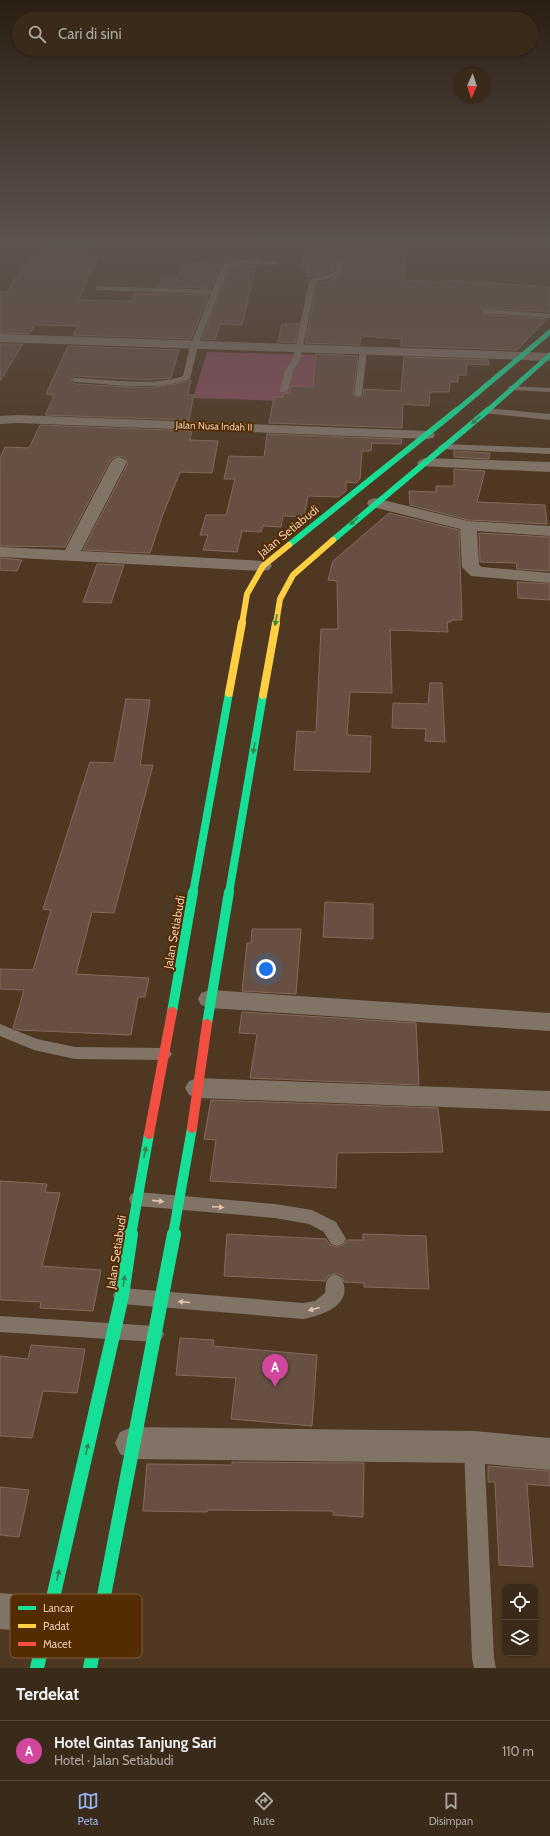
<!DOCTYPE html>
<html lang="id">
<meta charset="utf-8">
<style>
body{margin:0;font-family:Cabin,sans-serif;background:#453627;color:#f1f3f6}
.controls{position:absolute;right:12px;bottom:12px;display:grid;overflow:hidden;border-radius:8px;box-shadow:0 1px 3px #0004}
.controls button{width:36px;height:36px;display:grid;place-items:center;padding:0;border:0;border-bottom:1px solid #544639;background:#3a2a1a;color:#f1f3f6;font:20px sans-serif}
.compass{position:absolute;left:454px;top:68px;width:36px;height:36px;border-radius:50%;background:#3a2a1a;box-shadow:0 1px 3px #0004;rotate:183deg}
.you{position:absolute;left:266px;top:969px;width:14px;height:14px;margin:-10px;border:3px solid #fff;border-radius:50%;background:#1a73e8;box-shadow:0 0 0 6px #1a73e833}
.badge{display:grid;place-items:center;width:26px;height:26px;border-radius:50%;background:#95b2f1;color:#fff;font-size:13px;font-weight:700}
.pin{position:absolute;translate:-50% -33px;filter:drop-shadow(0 1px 2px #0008)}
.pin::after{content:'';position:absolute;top:21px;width:14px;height:12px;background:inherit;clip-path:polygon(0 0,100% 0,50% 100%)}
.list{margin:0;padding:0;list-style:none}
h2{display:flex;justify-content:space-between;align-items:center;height:52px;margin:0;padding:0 16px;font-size:17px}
h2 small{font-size:13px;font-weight:400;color:#aba7a2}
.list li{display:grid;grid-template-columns:26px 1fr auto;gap:12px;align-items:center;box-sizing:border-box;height:60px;padding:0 16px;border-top:1px solid #544639}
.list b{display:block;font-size:15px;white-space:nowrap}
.list p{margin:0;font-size:13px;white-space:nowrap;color:#aba7a2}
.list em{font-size:13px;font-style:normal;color:#aba7a2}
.icon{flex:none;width:22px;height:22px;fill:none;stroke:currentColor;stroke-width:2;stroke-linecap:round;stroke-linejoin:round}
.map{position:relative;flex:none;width:550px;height:1668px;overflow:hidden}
.search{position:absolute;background:#3a2a1a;box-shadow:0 1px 3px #0004;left:12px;right:12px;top:12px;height:44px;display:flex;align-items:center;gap:10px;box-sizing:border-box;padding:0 14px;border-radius:22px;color:#aba7a2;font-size:15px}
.sheet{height:112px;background:#3a2a1a}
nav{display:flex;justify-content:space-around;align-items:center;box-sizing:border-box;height:56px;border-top:1px solid #544639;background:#3a2a1a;font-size:11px;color:#aba7a2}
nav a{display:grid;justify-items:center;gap:2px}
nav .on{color:#95b2f1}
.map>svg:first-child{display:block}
</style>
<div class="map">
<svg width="550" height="1668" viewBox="0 0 550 1668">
<rect width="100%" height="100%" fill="#4e3822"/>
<!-- green -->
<path fill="#854d5c" d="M207,352l114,3 -6,47 -122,-4z"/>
<!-- building -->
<path fill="#675042" stroke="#826b5c" d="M53,244h41l-5,10h10l-21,46 53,1 3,-8 75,2 -18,44 -118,-4 5,-9 -43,-1 -6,9 -29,-1v-41h7l29,-45h14z
M308,244h100l-5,36 44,2v-2l103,7v25l-67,-4 1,6 63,5 -30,31 -117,-4 2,-7 -41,-3 -1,9 -55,-2 12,-59 20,-6 7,-8 -1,-8 -5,-3 -4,3v7l-2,2 -17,6 -10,-1 3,-8h-8z
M225,256l33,1v2l-35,3z
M183,263l39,1 -11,24 -54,-1 5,-10h15z
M248,266h8l-14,59 -22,-1 -5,16 -13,-1 28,-72z
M282,324h17l-4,19 -17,-1z
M0,344h23l-23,37z
M68,346l111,4 -8,28 -27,2 -69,-4 -5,5 5,3 73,4 28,-4 15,-4 -3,15h6l-5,25 -144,-5 9,-19h-2v-2h-6z
M316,354l42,2 -5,39 4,3 6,-2 1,-7 37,2 3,-34 85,3v5l-22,-1 -1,11h-8v7h-8l-1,10h-19l-1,14 -26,-2 -1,24 -133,-5 5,-26h9v-3l6,-1 2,-7 22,1z
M40,425l152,6 -2,9 28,1 -6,32 -32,-1 -18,45 -12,36 -67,-3 45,-87 -3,-5 -5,-2 -7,2 -3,3 -45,86 -65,-1v-88l5,-11 24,1z
M267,434l135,5 -1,5 -29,-1 -1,8h-9l-2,28 -4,4 -10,-1v9l-8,6 -30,-1 -4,21 -21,-1 -2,11 -18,-1 -2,6 -19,-1 -5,21 -34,-2 5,-15h-8l6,-20h20l9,-36h-11l5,-23 35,1z
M454,451l36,2 -1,6 -35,-2z
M454,469l31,2 -8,31 68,3 2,19 -79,-4 -58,-15 -1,-14 27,1v-6h18z
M389,513l70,17 3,90h-11v2h-4l1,10 -58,-2 2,63 -42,-1 -3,43 24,1 -1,36 -76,-2 3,-39 19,1 5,-103h17l-1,-48 -9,-1 5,-19z
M479,533l71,4v34l-33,-2 -1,-6 -36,-1z
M0,558l22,2 -5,11 -17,-1z
M97,564l27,1 -13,38 -28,-1z
M517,582l33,2v16l-32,-2z
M430,683h12l3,59 -20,-1 1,-12 -34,-1 1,-25 35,1z
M126,699l24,1 -10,65h13l-39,148 -22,-1 -16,62 73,4 -4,19h-7l-7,38 -112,-5 -6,-2 11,-38 -24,-1v-20l33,1 18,-60 -8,-1 47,-147 24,1z
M325,902l48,2v35l-50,-2z
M252,929h49l-5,65 -54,-3 5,-48h4z
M242,1012l174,11 3,62 -169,-7 7,-44 -18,-1z
M211,1100l227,8 5,44 -106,1 -1,35 -126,-7 6,-41 -12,-1z
M0,1181l47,3 -2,8 15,1 -18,73 59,4 -8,41 -53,-3 1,-6 -41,-2z
M227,1234l99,5 4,6 7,2 6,-2 4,-5h16v-6l63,2 3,53 -65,-2v-4l-20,-1 -2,-6 -6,-3 -8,3 -3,5 -101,-5z
M180,1338l34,2 -1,6 104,9 -5,71 -81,-7 5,-41 -60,-3z
M31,1345l54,4 -8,44 -34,-2 -11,47 -32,-2v-80l28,3z
M232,1462l132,1 -1,54 -30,-2v-4l-125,-1 -1,2 -64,-1 4,-47 85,1z
M488,1466l62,5v15l-23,-2 6,83 -34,-2 -4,-83h-7z
M0,1487l29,3 -10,47 -19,-2z"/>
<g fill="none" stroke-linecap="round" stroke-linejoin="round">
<!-- lane -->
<path fill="#817467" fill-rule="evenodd" d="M248,260l26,1 3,2 -3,2 -26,-1 -19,2 -31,80 -8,33c-36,13 -78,5 -115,3l-4,-2 4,-2c33,1 77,9 108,-2l7,-30 21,-52 -112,-4h-3v-4l116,4 12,-27z
M339,260l3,2 1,8 -6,7 -18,4 -3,2 -16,77 -7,11 -5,19 -4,2h-3l-1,-2 5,-19 7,-11 3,-11 14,-67c8,-8 20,-4 27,-12v-8z
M484,309l66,5v4l-63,-5h-3z
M360,349h3l4,2 -5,44 -4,2 -4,-2z
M509,386l41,2v4l-38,-2 -4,-2z
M487,408l63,6v6l-66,-7 -1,-2z
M442,444l108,4v6l-111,-5 -1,-2z
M0,1024l37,15 38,8 89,1 5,2 3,4 -3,4 -5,2 -89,-1 -41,-9 -34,-14z
M137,1192l138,12 37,6 24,12 10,17 -3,5 -6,2 -6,-2 -7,-12 -15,-8 -34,-6 -138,-12 -6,-2 -2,-5 2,-5z
M335,1274l6,3c14,27 -17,38 -38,42l-181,-15 -6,-2 -3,-6 3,-6 6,-2 181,15 12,-2 10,-8 1,-11 3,-5z
M0,1316l155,10 6,2 3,6 -3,6 -6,2 -155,-10z
M474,1438l7,2 3,7 10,211 2,10h-22l-2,-10 -8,-211 3,-7z"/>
<!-- street -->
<path fill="#817467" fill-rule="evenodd" d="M0,334l550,19v8l-550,-19z
M18,415l410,16 5,1 2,3 -2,3 -5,1 -410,-16 -18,1v-8z
M119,457l5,2 3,3 -46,89 182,10 6,1 3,4 -3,4 -6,1 -263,-14v-10l65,3 46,-88 3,-3z
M425,458l125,4v10l-130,-6 -3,-3 3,-3z
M375,498l93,23 82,5v10l-73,-5 2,34 3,2 68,6v10l-79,-7 -9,-9 -2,-38 -91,-23 -2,-3 2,-3z
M210,990l340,23v18l-340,-23 -9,-3 -3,-6 3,-6z
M198,1078l352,13v20l-352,-13 -9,-3 -4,-7 4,-7z
M132,1427l342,4 76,7v32l-76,-7 -342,-4 -12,-5 -5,-11 5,-11z
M0,1593l49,4 13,5 5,13 -5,13 -13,5 -49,-4z"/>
<!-- fast-far4 -->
<path stroke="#16e098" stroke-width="5" d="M456,411l94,-79
M487,411l63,-56"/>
<!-- fast-far3 -->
<path stroke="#16e098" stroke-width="6" d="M333,540l155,-130
M289,545l168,-135"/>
<!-- fast-far2 -->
<path stroke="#16e098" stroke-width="8" d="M193,893l36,-200
M229,893l34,-198"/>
<!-- fast-far1 -->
<path stroke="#16e098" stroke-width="10" d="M172,1012l21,-120
M207,1024l22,-132
M131,1235l18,-101
M173,1235l19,-107"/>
<!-- fast -->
<path stroke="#16e098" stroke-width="14" d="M37,1668l85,-372 9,-62
M90,1668l84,-434"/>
<!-- slow-far1 -->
<path stroke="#ffcf43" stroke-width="6" d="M242,624l5,-30 16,-28 26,-21
M276,624l4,-25 13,-24 40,-35"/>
<!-- slow -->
<path stroke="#ffcf43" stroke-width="8" d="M229,693l13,-70
M263,695l13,-72"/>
<!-- jam -->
<path stroke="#f24e42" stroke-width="10" d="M192,1128l15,-104
M149,1134l23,-122"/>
</g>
<!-- one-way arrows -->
<defs><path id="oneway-solid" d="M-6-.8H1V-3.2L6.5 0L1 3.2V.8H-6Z"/></defs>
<g fill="#35864e">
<use href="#oneway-solid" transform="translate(476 420) rotate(141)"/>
<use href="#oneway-solid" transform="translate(354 521) rotate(139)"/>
<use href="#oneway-solid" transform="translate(276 620) rotate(100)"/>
<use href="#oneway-solid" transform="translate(254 748) rotate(100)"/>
<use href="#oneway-solid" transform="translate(145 1152) rotate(-79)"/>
<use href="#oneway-solid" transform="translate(124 1281) rotate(-81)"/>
<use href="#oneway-solid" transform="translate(87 1449) rotate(-77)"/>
<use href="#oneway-solid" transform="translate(58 1575) rotate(-77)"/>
</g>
<g fill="#e0c1aa">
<use href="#oneway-solid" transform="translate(158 1201) rotate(6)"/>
<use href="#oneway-solid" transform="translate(218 1207) rotate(4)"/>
<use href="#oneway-solid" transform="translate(184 1302) rotate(-175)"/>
<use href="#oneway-solid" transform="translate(314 1309) rotate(165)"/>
</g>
<!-- sky -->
<linearGradient id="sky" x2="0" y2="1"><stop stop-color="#2b1f13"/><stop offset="0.51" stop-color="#5d534f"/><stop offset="1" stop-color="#5d534f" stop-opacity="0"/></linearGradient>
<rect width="550" height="477" fill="url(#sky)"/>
<g text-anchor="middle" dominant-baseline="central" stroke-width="4" stroke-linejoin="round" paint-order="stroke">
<!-- far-street labels -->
<g font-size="10" fill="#eacab2" stroke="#542c03">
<text transform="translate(214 426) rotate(2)">Jalan Nusa Indah II</text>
</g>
<!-- street labels -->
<g font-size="12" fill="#eacab2" stroke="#542c03">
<text transform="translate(288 531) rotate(-39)">Jalan Setiabudi</text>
<text transform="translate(174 932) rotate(-80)">Jalan Setiabudi</text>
<text transform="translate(116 1252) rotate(-81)">Jalan Setiabudi</text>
</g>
</g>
<!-- legend -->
<rect x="10" y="1594" width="132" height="64" rx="6" fill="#542c03" stroke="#815b38" stroke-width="1"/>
<rect x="18" y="1606" width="18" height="4" fill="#16e098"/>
<rect x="18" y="1624" width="18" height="4" fill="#ffcf43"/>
<rect x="18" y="1642" width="18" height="4" fill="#f24e42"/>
<g font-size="11" fill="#eacab2">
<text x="43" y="1612">Lancar</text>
<text x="43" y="1630">Padat</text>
<text x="43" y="1648">Macet</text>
</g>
</svg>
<div class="controls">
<button><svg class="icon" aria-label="locate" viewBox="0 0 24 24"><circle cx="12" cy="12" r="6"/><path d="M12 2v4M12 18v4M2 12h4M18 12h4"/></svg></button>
<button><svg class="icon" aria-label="layers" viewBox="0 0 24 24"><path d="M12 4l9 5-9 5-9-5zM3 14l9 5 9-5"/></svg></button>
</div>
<svg class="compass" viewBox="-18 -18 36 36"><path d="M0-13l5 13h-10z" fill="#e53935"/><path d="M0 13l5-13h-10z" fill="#aba7a2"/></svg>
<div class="you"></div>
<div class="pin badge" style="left:275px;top:1387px;background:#d1479c">A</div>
<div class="search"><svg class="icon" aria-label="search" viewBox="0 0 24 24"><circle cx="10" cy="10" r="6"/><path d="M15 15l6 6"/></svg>Cari di sini</div>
</div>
<section class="sheet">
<h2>Terdekat<small></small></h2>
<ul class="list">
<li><span class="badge" style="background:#d1479c">A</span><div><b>Hotel Gintas Tanjung Sari</b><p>Hotel · Jalan Setiabudi</p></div><em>110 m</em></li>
</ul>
</section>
<nav>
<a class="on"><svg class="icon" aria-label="map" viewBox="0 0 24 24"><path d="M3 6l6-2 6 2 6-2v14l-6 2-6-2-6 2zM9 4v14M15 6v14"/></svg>Peta</a>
<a><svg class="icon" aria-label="directions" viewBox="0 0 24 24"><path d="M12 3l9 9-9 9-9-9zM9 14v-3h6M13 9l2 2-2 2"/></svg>Rute</a>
<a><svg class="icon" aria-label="saved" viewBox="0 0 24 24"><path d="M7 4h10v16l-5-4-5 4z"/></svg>Disimpan</a>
</nav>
